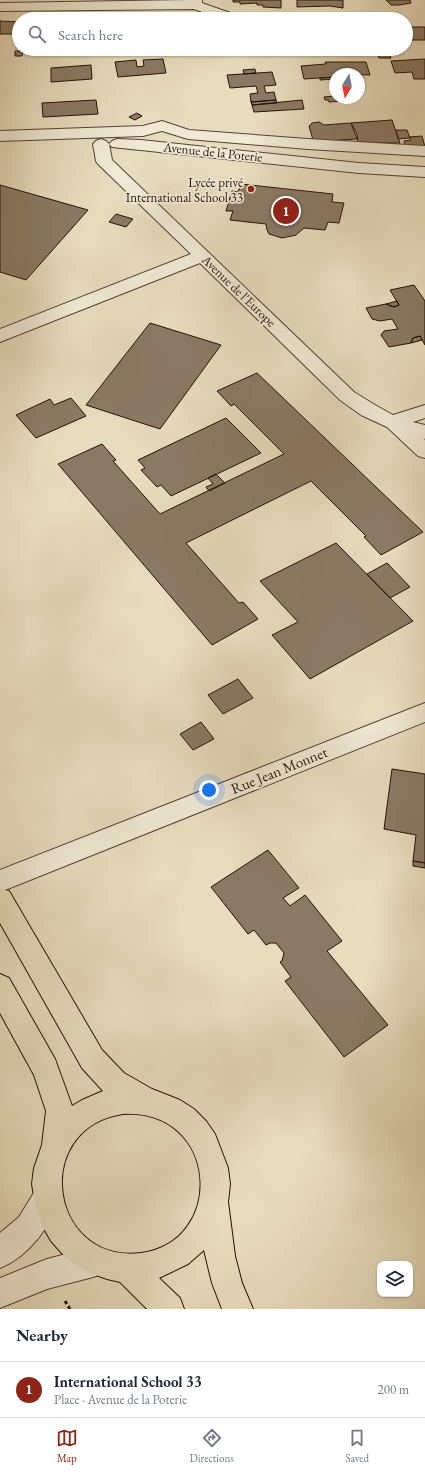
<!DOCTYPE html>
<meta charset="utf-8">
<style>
body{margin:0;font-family:"EB Garamond",serif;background:#f6f6f7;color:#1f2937}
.controls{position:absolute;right:12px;bottom:12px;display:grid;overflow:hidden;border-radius:8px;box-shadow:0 1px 3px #0004}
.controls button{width:36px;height:36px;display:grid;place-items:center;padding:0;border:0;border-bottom:1px solid #e0e1e3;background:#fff;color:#1f2937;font:20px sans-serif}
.compass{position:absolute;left:329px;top:68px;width:36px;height:36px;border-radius:50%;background:#fff;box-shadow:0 1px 3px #0004;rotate:190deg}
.you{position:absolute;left:209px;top:790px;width:14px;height:14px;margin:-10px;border:3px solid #fff;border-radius:50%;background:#1a73e8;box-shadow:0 0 0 6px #1a73e833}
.badge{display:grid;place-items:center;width:26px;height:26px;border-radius:50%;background:#8f2418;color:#fff;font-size:13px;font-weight:700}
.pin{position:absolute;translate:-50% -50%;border:2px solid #fff;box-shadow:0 1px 4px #0006}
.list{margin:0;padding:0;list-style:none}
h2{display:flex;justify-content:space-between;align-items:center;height:52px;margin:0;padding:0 16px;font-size:17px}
h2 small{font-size:13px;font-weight:400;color:#747a83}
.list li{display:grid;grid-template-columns:26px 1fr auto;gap:12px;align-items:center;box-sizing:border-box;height:56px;padding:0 16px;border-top:1px solid #e0e1e3}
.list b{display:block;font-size:15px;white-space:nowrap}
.list p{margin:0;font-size:13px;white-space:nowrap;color:#747a83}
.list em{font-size:13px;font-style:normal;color:#747a83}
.icon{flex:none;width:22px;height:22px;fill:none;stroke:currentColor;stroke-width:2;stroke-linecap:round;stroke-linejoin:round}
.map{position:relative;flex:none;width:425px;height:1309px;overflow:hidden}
.search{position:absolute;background:#fff;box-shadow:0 1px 3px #0004;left:12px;right:12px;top:12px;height:44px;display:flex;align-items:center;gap:10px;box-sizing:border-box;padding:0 14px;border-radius:22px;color:#747a83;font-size:15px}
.sheet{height:108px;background:#fff}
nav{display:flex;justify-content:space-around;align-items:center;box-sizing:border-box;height:56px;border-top:1px solid #e0e1e3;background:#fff;font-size:11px;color:#747a83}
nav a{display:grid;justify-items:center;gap:2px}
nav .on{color:#8f2418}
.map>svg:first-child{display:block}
</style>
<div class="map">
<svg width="425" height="1309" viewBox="0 0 425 1309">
<rect width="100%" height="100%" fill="#e7ddbe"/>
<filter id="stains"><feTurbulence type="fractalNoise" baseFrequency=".005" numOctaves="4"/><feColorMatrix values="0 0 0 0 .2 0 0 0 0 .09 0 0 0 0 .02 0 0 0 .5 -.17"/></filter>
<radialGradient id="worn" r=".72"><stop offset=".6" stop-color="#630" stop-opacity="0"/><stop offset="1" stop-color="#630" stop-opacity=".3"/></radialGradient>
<!-- building -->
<path fill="#8a7a65" stroke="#260f04" d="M233,0h48v8l-18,-1v-2h-6v-2l-17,1v-2h-7z
M297,0h46v8l-13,-2 -33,1z
M386,0h24l1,3 -12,2h-8z
M0,21l19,1v12h-19z
M411,27h14v13h-19v-12z
M377,49h11l3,9h-12z
M15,51h8l-1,5h-7z
M163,59l3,14 -48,4 -3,-15 21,-2 1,7 7,-1 -1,-6z
M425,59v20h-11l-2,-7 -17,1 -4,-12z
M325,62h41l4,13 -35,-1v3l-31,2 -3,-13 25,-2z
M91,65l1,14 -41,3v-14z
M255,69l1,4 -12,1 -1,-4z
M272,72l4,13 -12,1 2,7 8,-1 2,8 -25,2 -1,-8 8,-1 -2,-7 -26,2 -3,-13z
M335,77v2l-15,1v-2z
M335,96v2h8l1,3 -15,1 -1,-2h-3l-1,-3z
M96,100l2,14 -55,3 -1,-14z
M276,100l1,3 -25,2 -1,-3z
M302,100l2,9 -50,3 -2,-7z
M137,113l5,3 -7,4 -6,-3z
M392,120l8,23h-42l-1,-9 -6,-11z
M319,122l5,3 27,-2 6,16 -30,2 -14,-1 -4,-14 3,-3z
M396,130h11l3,8 -12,1z
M422,136l3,11h-20l-1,-6 7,-1 -2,-3z
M241,184l92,10 -1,8 12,1 -5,20 -11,-1 -3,8 -21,-2 -8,7 -14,3 -13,-4 -2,-4 -1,-6 -36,-4 3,-9h-7l6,-20 6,1z
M0,185l88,25 -62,70 -26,-8z
M116,214l17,5 -7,8 -17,-5z
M414,285l11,16v44l-5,-9 -7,2 -2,5 -22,4 -8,-12 3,-4 14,-2 -6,-10 -12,2 -8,-2 -6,-11 20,-4 8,3 5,-2 -9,-15z
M397,301l2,4 -5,2 -8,-3z
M150,323l71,22 -61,84 -74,-24z
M420,336l2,4 -11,3 2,-5z
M257,373l166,159 -42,23 -17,-18 2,-1 -55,-55 -125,62 53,60 4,-1 15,17 -46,26 -154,-181 44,-20 14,16 -3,1 47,53 124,-60 -50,-50 -3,2 -14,-15z
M71,398l15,18 -50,22 -20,-23 34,-16 4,6z
M226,418l35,35 -90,43 -10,-11 -4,2 -16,-17 4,-2 -7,-8z
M216,474l9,9 -16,8 -3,-4 7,-3 -5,-6z
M336,543l77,78 -103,58 -38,-44 26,-13 -38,-41z
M387,563l23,24 -20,11 -23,-24z
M238,679l15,19 -30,16 -15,-19z
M201,722l13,17 -21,11 -13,-16z
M392,769l33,5v89l-12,-2 3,-26 -32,-6z
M268,850l31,38 -16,10 7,8 15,-11 37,46 -15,10 61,74 -44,32 -59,-76 6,-4 -11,-15 2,-1 2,-8 -8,-10h-6l-4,2 -12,-15 -6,4 -37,-47z
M413,861l12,2v5l-12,-2z"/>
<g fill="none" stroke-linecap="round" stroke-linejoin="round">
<!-- minor casing -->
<g stroke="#564232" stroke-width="2">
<path id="minor" d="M188,0h14v3l37,13 2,3h-20l-27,-10 -194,2v-8z
M162,121l27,9 119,9 117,7v10l-117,-7 -120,-10 -26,-8 -19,5 -143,5v-10l143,-5z
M101,139l5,2 3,3 3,16 242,232 21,13 18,10 32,-10v13l-12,4 12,3v14l-2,-1 2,2v18l-7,-2 -31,-29 -26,-12 -21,-15 -140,-137 -200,79v-13l191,-75 -93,-90 -2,-3 -3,-17 3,-3z
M117,139l24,1 218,23 66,4v10l-66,-4 -247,-26 -3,-3 3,-3z
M425,703v19l-425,170v-22z
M48,1182l10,4 4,10c-11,29 -32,60 -62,72v-35l19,-16 19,-31z
M93,1247l11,4 4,11 -4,11 -11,4 -46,12 -47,19v-30l47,-19z"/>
</g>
<!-- major casing -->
<g stroke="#260f04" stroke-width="2">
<path id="major" d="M0,888l9,3 93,159 22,23 28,16 28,11 14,9 12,12 9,13 13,34 2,16 -2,18 7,54 7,27 11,26h-31l-10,-26 -8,-33 -16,14 -29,14 21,20 4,11h-37l-27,-27 -13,-3 -19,-7 -21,-13 -16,-18 -8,-14 -7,-19 -4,-24 2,-16 8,-23 4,-34 -12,-36 -34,-62v-39l9,4 46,81 17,47 10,-6 21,-9 -21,-23 -82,-145zM123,1114c97,-5 103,128 18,139 -92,11 -111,-125 -18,-139z"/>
</g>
<!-- path -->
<path stroke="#260f04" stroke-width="3" stroke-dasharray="3.5 2.5" stroke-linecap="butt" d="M65,1301l5,8"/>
<!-- minor -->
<use href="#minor" fill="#efe9d5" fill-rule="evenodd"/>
<!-- major -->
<use href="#major" fill="#e7ddbe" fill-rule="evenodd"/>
</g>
<!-- markers -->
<circle fill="#8f2418" stroke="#efe9d5" stroke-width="1.5" cx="251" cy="189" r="4"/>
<g text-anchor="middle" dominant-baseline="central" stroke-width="3.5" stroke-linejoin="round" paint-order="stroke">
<!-- far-street labels -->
<g font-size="13" fill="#260f04" stroke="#efe9d5">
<text transform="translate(213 152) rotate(6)">Avenue de la Poterie</text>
<text transform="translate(239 291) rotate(44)">Avenue de l'Europe</text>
</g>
<!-- far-poi labels -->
<g font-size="13" fill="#260f04" stroke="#efe9d5" text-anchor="end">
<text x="243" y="182">Lycée privé<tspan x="243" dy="15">International School 33</tspan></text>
</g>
<!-- street labels -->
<g font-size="15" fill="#260f04" stroke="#efe9d5">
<text transform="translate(279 770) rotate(-22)">Rue Jean Monnet</text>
</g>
</g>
<rect width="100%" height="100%" filter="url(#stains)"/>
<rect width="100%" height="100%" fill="url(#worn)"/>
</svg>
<div class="controls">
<button><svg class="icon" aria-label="layers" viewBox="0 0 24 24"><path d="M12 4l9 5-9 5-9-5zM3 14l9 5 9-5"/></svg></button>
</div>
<svg class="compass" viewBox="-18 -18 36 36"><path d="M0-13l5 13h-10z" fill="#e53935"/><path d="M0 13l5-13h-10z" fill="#747a83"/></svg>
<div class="you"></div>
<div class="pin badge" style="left:286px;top:211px">1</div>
<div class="search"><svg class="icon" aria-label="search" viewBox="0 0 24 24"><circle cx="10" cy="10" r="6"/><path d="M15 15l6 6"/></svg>Search here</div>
</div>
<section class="sheet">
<h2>Nearby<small></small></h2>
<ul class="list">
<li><span class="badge">1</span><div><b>International School 33</b><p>Place · Avenue de la Poterie</p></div><em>200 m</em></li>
</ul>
</section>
<nav>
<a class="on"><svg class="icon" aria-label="map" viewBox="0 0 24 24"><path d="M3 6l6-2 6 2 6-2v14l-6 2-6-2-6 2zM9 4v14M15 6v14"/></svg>Map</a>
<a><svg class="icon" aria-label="directions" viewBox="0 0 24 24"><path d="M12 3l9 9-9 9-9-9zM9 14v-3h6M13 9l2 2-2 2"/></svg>Directions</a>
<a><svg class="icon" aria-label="saved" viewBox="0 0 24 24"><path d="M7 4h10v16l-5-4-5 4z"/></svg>Saved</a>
</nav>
